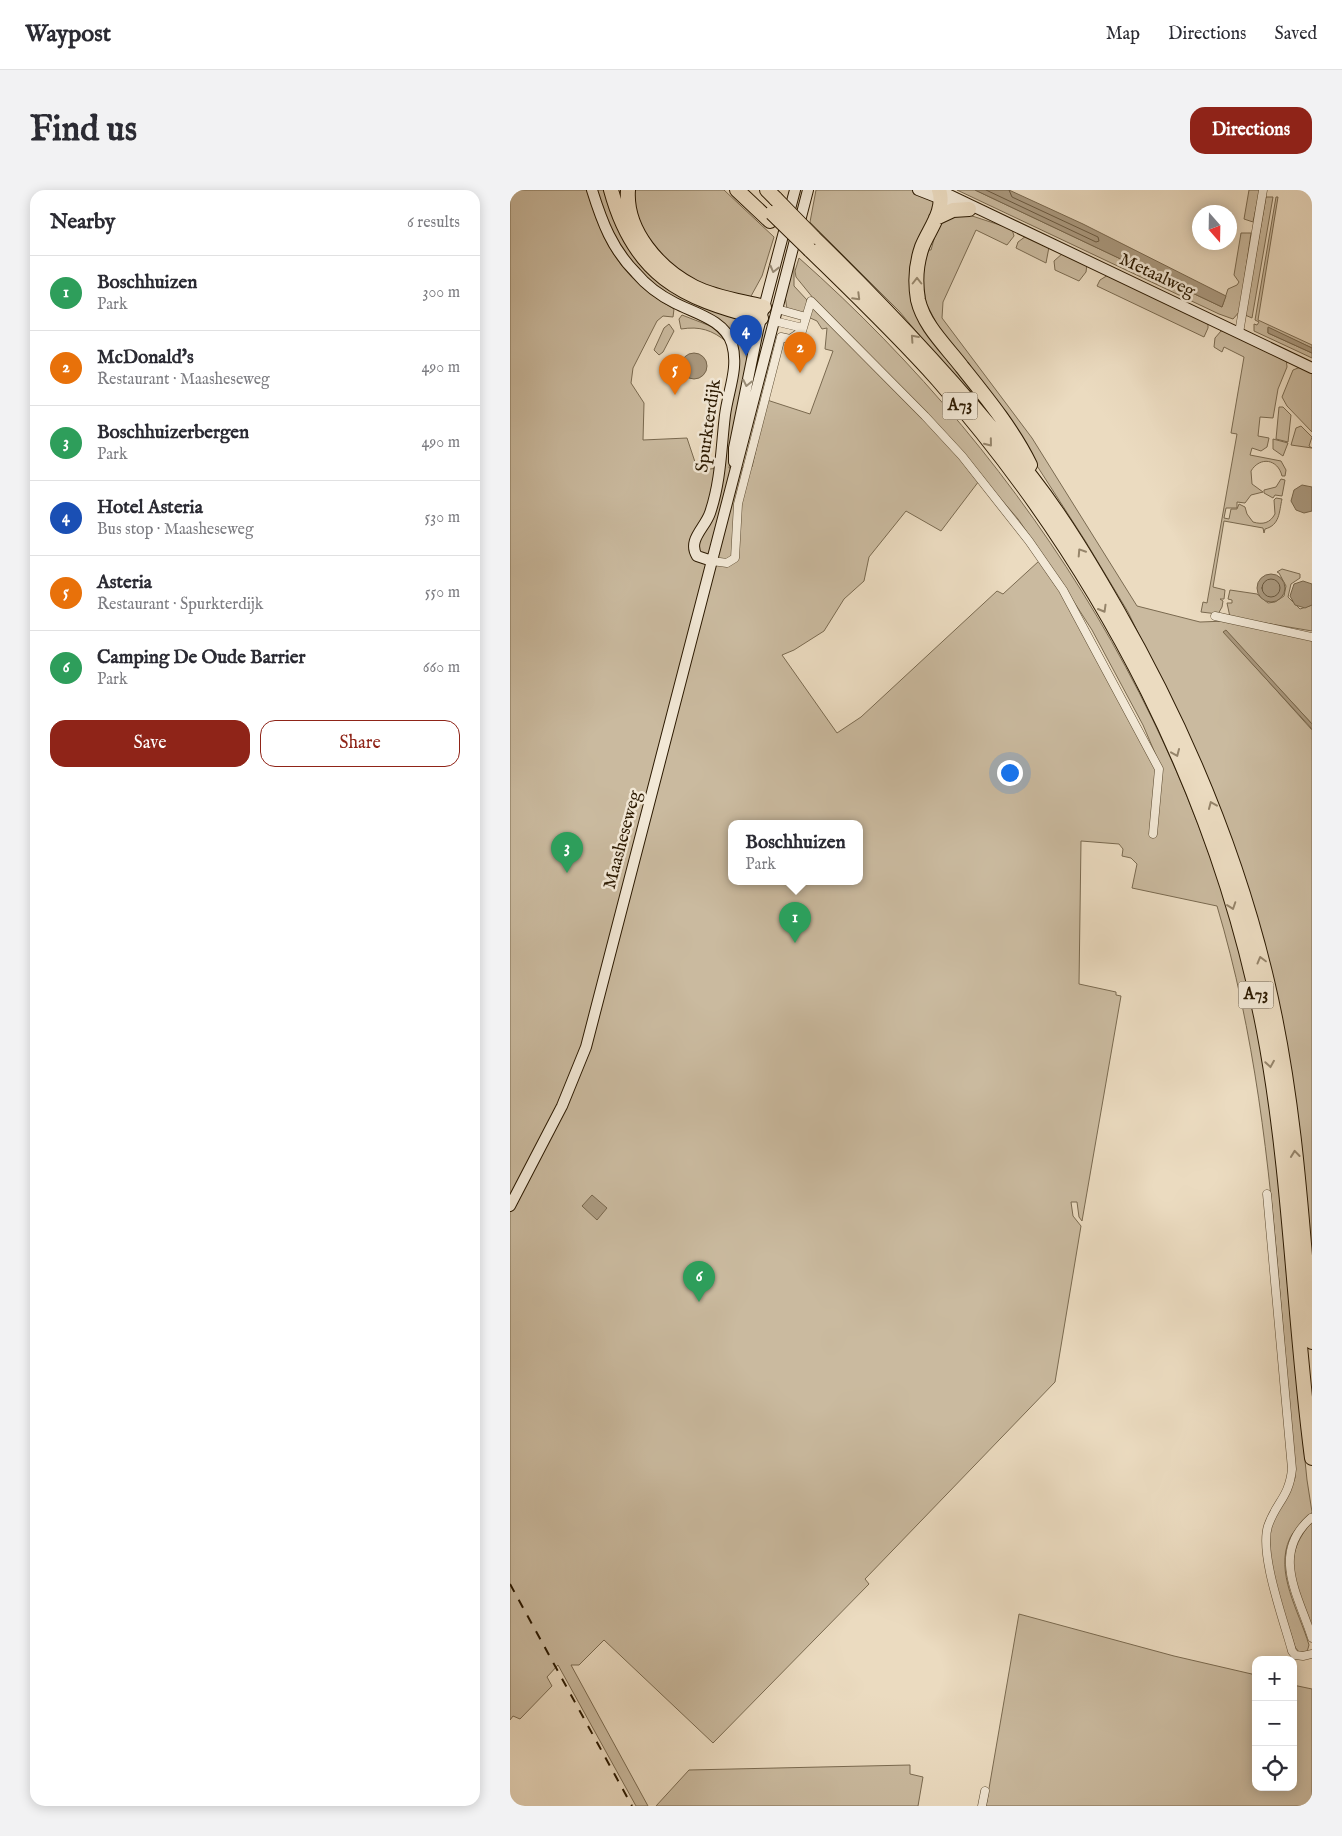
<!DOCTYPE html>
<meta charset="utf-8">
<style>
body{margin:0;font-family:"IM FELL English",serif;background:#f2f2f3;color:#2b2b33}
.controls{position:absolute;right:15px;bottom:15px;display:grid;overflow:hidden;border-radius:10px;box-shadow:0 2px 12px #0003}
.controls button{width:45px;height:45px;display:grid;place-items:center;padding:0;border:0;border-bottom:1px solid #e1e1e2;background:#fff;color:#2b2b33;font:25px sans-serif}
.compass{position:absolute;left:682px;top:15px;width:45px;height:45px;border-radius:50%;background:#fff;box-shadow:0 2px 12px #0003;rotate:160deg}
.you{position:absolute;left:499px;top:582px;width:18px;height:18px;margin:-12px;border:4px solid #fff;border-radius:50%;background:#1a73e8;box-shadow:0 0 0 8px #1a73e833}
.badge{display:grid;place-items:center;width:32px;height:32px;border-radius:50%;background:#8f2418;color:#fff;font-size:16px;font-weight:700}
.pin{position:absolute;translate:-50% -41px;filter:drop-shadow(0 1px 2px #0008)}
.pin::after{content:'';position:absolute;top:26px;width:18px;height:15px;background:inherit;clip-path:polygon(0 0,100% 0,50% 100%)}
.popup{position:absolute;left:218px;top:630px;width:135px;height:65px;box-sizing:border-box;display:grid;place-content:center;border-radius:10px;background:#fff;filter:drop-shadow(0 1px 4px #0005);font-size:16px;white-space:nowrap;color:#7c7c81}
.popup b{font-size:19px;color:#2b2b33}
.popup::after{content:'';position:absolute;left:50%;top:100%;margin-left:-10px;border:10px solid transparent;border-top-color:#fff}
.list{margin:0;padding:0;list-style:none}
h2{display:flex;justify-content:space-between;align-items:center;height:65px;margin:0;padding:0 20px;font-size:21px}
h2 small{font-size:16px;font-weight:400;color:#7c7c81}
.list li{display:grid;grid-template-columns:32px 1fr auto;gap:15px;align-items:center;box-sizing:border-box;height:75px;padding:0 20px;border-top:1px solid #e1e1e2}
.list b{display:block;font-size:19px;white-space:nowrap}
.list p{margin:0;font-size:16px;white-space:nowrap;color:#7c7c81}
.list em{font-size:16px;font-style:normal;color:#7c7c81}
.actions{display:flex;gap:10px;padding:15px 20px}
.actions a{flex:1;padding:11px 0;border:1px solid #8f2418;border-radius:15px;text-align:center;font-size:18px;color:#8f2418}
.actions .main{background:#8f2418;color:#fff}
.icon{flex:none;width:28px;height:28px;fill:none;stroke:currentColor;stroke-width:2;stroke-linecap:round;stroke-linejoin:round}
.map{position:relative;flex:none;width:802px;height:1616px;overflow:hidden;border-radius:15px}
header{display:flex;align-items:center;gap:30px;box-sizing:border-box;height:70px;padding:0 25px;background:#fff;border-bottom:1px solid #e1e1e2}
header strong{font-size:24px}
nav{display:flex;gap:28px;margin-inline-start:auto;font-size:18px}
.intro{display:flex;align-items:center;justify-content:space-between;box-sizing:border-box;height:120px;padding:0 30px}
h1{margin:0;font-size:35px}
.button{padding:12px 22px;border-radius:15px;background:#8f2418;color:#fff;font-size:18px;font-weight:700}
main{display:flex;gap:30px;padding:0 30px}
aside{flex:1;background:#fff;border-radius:15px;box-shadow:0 2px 12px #0003}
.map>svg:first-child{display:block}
</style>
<header>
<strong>Waypost</strong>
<nav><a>Map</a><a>Directions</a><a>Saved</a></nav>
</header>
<div class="intro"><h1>Find us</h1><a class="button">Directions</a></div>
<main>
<aside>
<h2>Nearby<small>6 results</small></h2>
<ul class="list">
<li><span class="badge" style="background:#2e9e5b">1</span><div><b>Boschhuizen</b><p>Park</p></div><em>300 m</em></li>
<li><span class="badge" style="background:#e8710a">2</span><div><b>McDonald's</b><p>Restaurant · Maasheseweg</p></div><em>490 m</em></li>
<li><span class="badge" style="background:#2e9e5b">3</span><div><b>Boschhuizerbergen</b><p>Park</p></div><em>490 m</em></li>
<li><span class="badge" style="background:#1a4fb4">4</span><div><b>Hotel Asteria</b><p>Bus stop · Maasheseweg</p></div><em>530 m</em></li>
<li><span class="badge" style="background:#e8710a">5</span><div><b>Asteria</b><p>Restaurant · Spurkterdijk</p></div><em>550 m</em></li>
<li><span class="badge" style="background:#2e9e5b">6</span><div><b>Camping De Oude Barrier</b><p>Park</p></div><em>660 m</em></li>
</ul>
<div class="actions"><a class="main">Save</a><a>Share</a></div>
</aside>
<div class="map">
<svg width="802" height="1616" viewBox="0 0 802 1616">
<rect width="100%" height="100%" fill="#ebdbc0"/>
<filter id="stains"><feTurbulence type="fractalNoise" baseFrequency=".004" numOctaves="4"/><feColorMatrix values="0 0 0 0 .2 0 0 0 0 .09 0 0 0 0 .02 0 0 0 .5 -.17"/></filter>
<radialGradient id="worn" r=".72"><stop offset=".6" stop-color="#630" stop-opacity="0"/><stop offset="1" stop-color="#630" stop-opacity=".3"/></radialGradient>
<!-- green -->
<path fill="#caba9f" stroke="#7a6a50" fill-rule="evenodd" d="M0,0h77c17,57 35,89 87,119l-1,8 -10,-1 -6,5 -24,47 -2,15 13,20 -1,37 44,-2 8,24 -1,8 29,-2 12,-128 11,-12 7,4 -7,22 1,8 -18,106 23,-1 15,-67 43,14 23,-63 -8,-2 2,-21 -5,1 -5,-8 -9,-4 5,-9 9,1 -26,-32 -1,-6 4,-13c234,207 406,484 463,792 13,72 18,145 24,218 6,71 14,142 21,212l5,32c-4,9 -17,15 -22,26 -16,34 9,73 19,107l-2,7h-8l-4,-5c-9,-29 -31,-89 -25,-117 4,-19 18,-34 25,-52 -4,-61 -10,-123 -15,-184 -11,-132 -25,-261 -63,-388l-85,-18 5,-24 -6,-6 -9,-2 1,-7 -4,-5 -38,-3 -2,143 37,8v3l5,1 -39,225 -3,-4 -2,-15h-6l2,14 8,10 -26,156 -190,197 4,5 -156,159 -109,-103 -25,25h-8l77,141h-12l-78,-141 -11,12 5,9 -32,33 -7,-3 -3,4zM472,287l36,42 45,65 -6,4 -18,-27 -36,33 -6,-3 -136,126 -24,16 -55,-78 12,-5 30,-19 20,-32 20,-18 5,-24 37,-46 35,20zM555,398l27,42 51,95 15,35zM221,634h128v58h-128z
M87,0h7l20,52 8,11 49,44 20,9 45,14 -8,15 -5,2c-34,-21 -87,-46 -108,-80 -13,-21 -21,-44 -28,-67z
M124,0h90l50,47 -12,39 -12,22 -54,-15 -30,-18 -31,-46z
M306,0h97l26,12 -25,93 115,171 -130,-155 -89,-89z
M447,0h18l247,117 6,-18 9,-4 2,-3 -5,-7 7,-42h10l-11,78 -7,8 -14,-5z
M739,0h11l-7,32 -9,-3z
M756,7h7l-21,121 -7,-3z
M766,7h2l-20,123 54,25v3l-44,-20v5l44,20v5l-58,-27v-7l3,1 2,-3 -4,-2z
M453,23l49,16 2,7 -7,9 -31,-15 -33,72 -1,16 90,120 105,168 63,16 27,-1 85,19v84l-86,-93 -2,1 88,98v538l-28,-223 -108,-334 -48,-99 -42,-70 -74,-115 -74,-101 -12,-23 -4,-26 6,-27h3l5,-18 7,-13z
M516,46l23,11 -3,16 -30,-15 2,-6z
M553,63l24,11 -1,8 -7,9 -24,-11 -1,-9z
M284,73v23l13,14 -2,15 -18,-6 -2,-13z
M598,85l100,47v6l-4,9 -107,-51 3,-6z
M172,125l31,12 14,15c-15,-12 -27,-16 -46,-13l-2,-10z
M159,134l5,7 -11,21 -4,3 -5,-5 10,-22z
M711,141h5l60,26 1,10 -9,22 -5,29 -13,-1 -2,19 11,2 -2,9 -6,4 -9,-3 -2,7 31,6 5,9 -1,6h-3c-4,-17 -22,-20 -31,-5l1,13 11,8 -12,3 -6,8 -8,-1v6h-11l-2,10 5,1 2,-10h6l2,-5 6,3 2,7 6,8c10,3 17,1 22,-8l-1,-14 2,-2 6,1c-3,13 -2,26 -17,30l-1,4 -1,-5 -39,-7 -11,66 12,3 -1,9h-4l3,2 -1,6 -4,7 -17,-2 2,-10 4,1 30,-169 -6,-1 13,-76 -20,-10 -2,5 -8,-5 1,-9z
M793,176l9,4v62l-25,-26 -5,-9 11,-27z
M769,217h4l8,8 -3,27 -12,-3z
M791,236l11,11 -3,9 3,2 -21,-3 5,-17z
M763,249l15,4 -5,13 -10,-7z
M771,289l4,1 -3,16 -7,-1 -2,3 -9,-5v-3l12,-3z
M772,379l18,5v4l-9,6 -3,13 12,12 12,-4v26l-82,-14 -3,-14h5v-3l-4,-1 2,-9 27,4 11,9 7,-1 9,-6 2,-10 -7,-13 -2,-1z
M802,1332v108c-15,-41 -34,-70 0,-108z
M509,1424l155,42 82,19v112h37v-102l19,4v117h-326z
M400,1575v9l13,3 -5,29h-262l33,-36z"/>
<!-- water -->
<path fill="#aa997f" stroke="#77664c" d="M465,0h34l74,34 143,72 -4,11z
M758,137l44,21v5l-44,-20z
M171 176a13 13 0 1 1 26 0a13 13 0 1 1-26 0Z
M792,295l10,2v24l-8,2 -8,-3 -5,-9 3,-11z
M747 398a14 14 0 1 1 28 0a14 14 0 1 1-28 0Z
M793,391l9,3v21l-7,3 -10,-3 -5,-9 4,-12z
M716,440l86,94v5l-89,-97z
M82,1005l15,13 -10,12 -15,-14z"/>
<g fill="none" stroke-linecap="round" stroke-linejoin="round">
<!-- shore -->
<path stroke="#6a5940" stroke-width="1" d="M476,0l110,52 3,-1 -1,-4 -86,-40 -3,-7
M752 398a9 9 0 1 1 18 0a9 9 0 1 1-18 0Z"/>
<!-- street casing -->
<g stroke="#5b4a30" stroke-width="9">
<path id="street" d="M267,119l29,8
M264,131l29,7
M729,143l24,-143
M202,371l15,2 8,-5 3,-54 43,-167 9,2 12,-8 9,-30 114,115 37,40 67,85 34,49 96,179 -6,65
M705,426l97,21
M757,1004l25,275c-3,29 -16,33 -24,57 -9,28 16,95 24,125l3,4 8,1 9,-2
M801,1328c-41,36 -12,78 1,120
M472,1616l3,-15"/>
</g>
<!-- secondary casing -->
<g stroke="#2b1900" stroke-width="12">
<path id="secondary" d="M82,0c10,32 20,59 44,83 10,12 25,23 39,30 19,10 50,17 57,41 7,24 -4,47 -7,71 -4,33 -4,66 -15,98 -5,15 -23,27 -13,43l15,5
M408,0l46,18
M429,0l373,178
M224,272v-14l24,-118 37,-140
M0,1016l52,-100 24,-59 222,-857"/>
</g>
<!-- highway casing -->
<g stroke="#2b1900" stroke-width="16">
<path id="highway" d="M101,0c23,85 70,108 150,128
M118,0c-3,41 31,79 66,97 22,11 47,14 70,20
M227,0l33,31
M257,0l9,9
M429,0c7,20 -10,39 -17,57 -6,17 -7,35 -4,53 6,26 28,46 44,67 24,30 51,63 68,98
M426,28l17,-8 16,-1
M303,47c78,76 152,155 219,241 32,41 59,87 85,132 67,117 119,240 150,371 28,118 35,241 45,361
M300,60c43,42 88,85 128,130 165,188 285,420 329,667 24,136 27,274 45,411"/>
</g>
<!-- street -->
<use href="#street" stroke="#f2e8d6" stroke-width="8"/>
<!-- secondary -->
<use href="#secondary" stroke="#f2e8d6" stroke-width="10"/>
<!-- highway -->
<use href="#highway" stroke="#ebdbc0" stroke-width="14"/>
<!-- rail -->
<path stroke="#2b1900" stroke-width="2" stroke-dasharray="9 9" stroke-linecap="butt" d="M0,1394l122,222"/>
<!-- highway-bridge casing -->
<g stroke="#2b1900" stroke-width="16" stroke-linecap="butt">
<path id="highway-bridge" d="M266,9l37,38
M262,23l38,37"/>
</g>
<!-- highway-bridge -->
<use href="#highway-bridge" stroke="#ebdbc0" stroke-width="14"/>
</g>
<!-- one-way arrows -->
<defs><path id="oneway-chevron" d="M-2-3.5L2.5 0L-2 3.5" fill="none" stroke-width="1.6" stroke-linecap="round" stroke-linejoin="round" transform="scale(1.25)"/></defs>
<g stroke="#988b76">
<use href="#oneway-chevron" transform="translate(264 79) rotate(104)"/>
<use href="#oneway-chevron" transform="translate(237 193) rotate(102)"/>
</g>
<g stroke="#95846a">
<use href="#oneway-chevron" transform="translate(407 91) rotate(-90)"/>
<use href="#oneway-chevron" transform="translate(347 107) rotate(45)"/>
<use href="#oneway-chevron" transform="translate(404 148) rotate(-132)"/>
<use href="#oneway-chevron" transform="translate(479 253) rotate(51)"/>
<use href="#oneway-chevron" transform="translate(571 362) rotate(-123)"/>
<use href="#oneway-chevron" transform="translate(593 419) rotate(60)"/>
<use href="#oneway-chevron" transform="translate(666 563) rotate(67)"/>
<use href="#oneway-chevron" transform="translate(702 615) rotate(-113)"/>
<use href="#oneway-chevron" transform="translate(722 716) rotate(71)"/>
<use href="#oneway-chevron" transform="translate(751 770) rotate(-105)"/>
<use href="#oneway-chevron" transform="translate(760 874) rotate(81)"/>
<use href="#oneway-chevron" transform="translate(785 964) rotate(-96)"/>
</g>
<g text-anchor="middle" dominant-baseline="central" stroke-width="5" stroke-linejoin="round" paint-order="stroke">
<!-- shield labels -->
<g fill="#f2e8d6" stroke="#675740" stroke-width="1">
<rect x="432.5" y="202.5" width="35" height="27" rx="4"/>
<rect x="728.5" y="791.5" width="35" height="27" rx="4"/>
</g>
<g font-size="16" font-weight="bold" fill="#2b1900">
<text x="450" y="216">A73</text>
<text x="746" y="805">A73</text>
</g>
<!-- street labels -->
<g font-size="18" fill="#2b1900" stroke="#f2e8d6">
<text transform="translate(647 86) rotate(25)">Metaalweg</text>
<text transform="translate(199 236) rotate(-82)">Spurkterdijk</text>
<text transform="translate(113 650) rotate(-75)">Maasheseweg</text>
</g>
</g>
<rect width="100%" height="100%" filter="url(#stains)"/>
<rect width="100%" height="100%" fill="url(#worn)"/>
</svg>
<div class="controls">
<button>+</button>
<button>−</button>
<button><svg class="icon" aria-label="locate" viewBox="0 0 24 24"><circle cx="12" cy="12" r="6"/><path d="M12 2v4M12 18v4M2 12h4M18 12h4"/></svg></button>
</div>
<svg class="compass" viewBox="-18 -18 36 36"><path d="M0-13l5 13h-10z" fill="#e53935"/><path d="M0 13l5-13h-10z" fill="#7c7c81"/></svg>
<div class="you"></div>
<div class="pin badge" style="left:285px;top:753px;background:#2e9e5b">1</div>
<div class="popup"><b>Boschhuizen</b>Park</div>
<div class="pin badge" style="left:290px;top:183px;background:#e8710a">2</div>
<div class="pin badge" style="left:57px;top:683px;background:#2e9e5b">3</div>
<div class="pin badge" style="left:236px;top:166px;background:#1a4fb4">4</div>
<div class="pin badge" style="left:165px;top:205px;background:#e8710a">5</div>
<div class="pin badge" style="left:189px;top:1112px;background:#2e9e5b">6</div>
</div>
</main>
